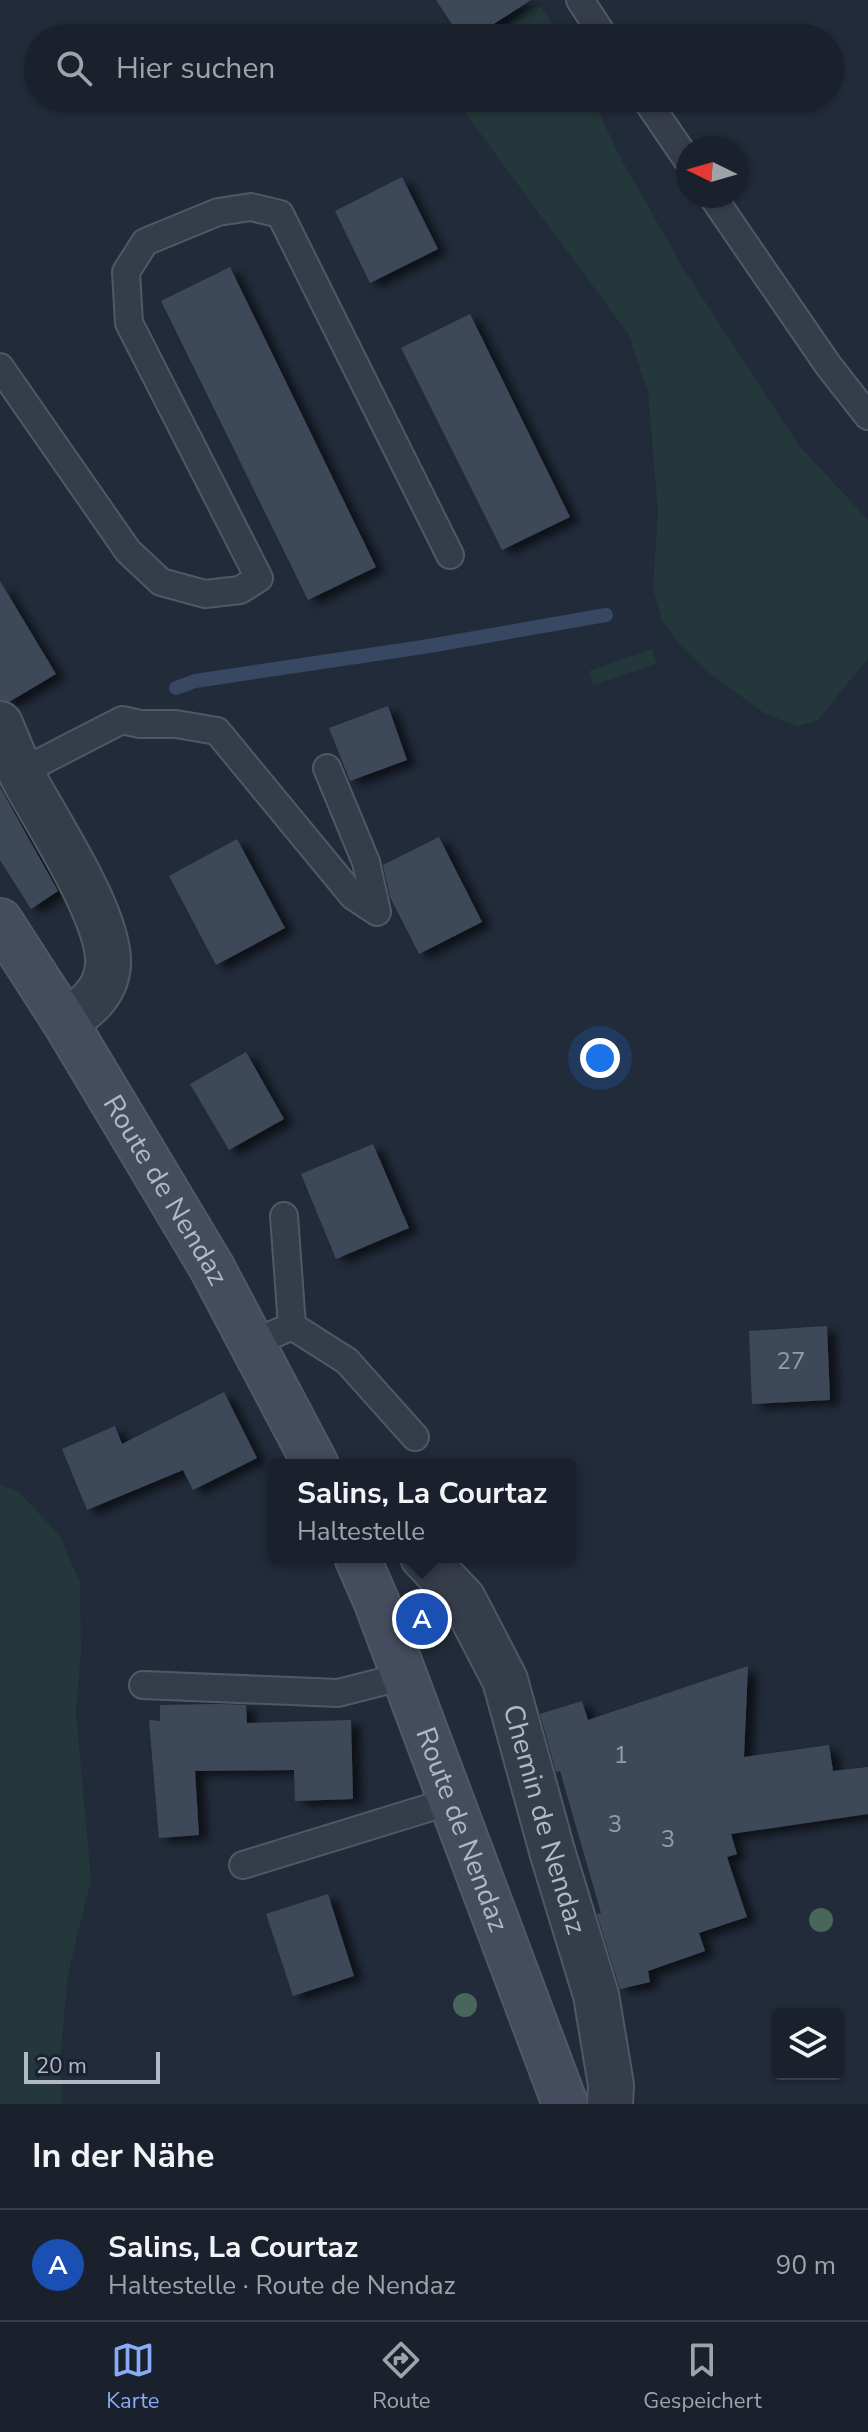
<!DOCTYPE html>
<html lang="de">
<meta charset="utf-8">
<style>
body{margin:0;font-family:"Nunito Sans",sans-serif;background:#232834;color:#f1f3f6}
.controls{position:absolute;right:24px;bottom:24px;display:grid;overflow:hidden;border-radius:8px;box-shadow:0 2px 6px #0004}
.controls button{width:72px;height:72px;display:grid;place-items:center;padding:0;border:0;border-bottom:2px solid #383e48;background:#1a202c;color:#f1f3f6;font:40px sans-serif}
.compass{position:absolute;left:676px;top:136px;width:72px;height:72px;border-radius:50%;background:#1a202c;box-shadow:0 2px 6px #0004;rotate:275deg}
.scale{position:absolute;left:24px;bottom:20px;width:136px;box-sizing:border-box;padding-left:8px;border:4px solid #b1b8c6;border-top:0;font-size:22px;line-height:28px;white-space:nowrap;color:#b1b8c6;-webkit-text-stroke:6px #1b222f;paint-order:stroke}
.you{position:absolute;left:600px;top:1058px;width:28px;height:28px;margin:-20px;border:6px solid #fff;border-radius:50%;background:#1a73e8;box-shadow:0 0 0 12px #1a73e833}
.badge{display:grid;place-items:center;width:52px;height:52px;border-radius:50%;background:#87abf5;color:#fff;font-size:26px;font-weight:700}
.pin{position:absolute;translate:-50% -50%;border:4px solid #fff;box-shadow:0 2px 8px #0006}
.popup{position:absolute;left:268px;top:1459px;width:308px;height:104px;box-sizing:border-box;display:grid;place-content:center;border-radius:8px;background:#1a202c;filter:drop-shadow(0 2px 6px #0005);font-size:26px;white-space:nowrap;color:#9fa3a9}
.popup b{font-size:30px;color:#f1f3f6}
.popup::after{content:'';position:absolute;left:50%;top:100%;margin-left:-16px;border:16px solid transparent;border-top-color:#1a202c}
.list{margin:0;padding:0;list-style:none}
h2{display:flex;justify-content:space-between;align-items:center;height:104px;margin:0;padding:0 32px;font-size:34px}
h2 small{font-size:26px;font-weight:400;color:#9fa3a9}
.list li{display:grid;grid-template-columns:52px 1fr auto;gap:24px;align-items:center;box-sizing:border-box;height:112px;padding:0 32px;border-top:2px solid #383e48}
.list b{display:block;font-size:30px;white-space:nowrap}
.list p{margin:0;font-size:26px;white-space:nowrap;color:#9fa3a9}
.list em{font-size:26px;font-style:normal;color:#9fa3a9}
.icon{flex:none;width:44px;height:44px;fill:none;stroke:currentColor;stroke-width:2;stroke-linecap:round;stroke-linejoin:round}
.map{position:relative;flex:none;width:868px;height:2104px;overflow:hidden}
.search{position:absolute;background:#1a202c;box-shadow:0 2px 6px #0004;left:24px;right:24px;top:24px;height:88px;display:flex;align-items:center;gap:20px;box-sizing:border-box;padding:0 28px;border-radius:44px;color:#9fa3a9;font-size:30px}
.sheet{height:216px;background:#1a202c}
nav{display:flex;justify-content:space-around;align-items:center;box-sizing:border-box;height:112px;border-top:2px solid #383e48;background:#1a202c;font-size:22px;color:#9fa3a9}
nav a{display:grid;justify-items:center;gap:4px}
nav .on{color:#87abf5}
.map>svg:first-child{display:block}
</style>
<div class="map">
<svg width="868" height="2104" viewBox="0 0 868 2104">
<defs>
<filter id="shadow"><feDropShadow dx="9" dy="5" stdDeviation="4" flood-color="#0009"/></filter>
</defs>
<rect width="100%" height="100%" fill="#222b3a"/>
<!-- green -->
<path fill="#24373b" d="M540,6l23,32h-71l33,-28z
M460,98h132l27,57 64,113 115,176 70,76v138l-50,62 -20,6 -31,-11 -54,-39 -32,-30 -19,-25 -9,-33 5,-76 -10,-120 -19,-57 -166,-225z
M652,649l4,15 -63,21 -4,-14z
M0,1485l18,6 42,45 20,47 1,68 -5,60 15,168 -23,96 -8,85 2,44h-62z"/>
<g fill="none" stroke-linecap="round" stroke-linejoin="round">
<!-- stream -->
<path stroke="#384863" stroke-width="14" d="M176,688l19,-7 228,-34 183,-32"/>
</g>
<!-- building -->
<path fill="#3e4959" filter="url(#shadow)" d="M436,0h95l-59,38h-11z
M402,177l36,72 -68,34 -35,-72z
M230,267l146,300 -68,33 -147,-299z
M470,314l100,203 -68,33 -101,-202z
M0,581l56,93 -47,28 -9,-2z
M388,706l19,54 -57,21 -21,-53z
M0,787l58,104 -27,18 -31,-49z
M439,837l43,85 -63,32 -29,-57 -7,-32z
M237,839l48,89 -69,37 -47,-89z
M246,1052l38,67 -55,31 -39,-66z
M373,1144l36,84 -73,31 -35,-85z
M827,1326l3,74 -78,4 -3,-73z
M224,1392l33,66 -64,32 -10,-20 -96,40 -25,-61 53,-23 7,18z
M748,1666l-4,91 85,-12 4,26 35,-4v47l-137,20 6,20 -10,3 20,60 -48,16 6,18 -57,20 2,11 -30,7 -23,-75 4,-1 -41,-142 -4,1 -16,-58 42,-13 6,19z
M220,1704l26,1 1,18 104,-3 2,79 -58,2 -1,-31 -99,1 4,64 -40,3 -10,-118 11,1v-16z
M328,1894l26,82 -61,20 -27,-82z"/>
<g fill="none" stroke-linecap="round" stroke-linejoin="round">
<!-- service casing -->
<g stroke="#515865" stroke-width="30">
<path id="service" d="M580,0l25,38
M645,98l43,63
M712,196l116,169 40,51
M0,367l128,184 33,31 44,12 35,-4 19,-12 -130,-255 -3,-51 19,-30 73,-30 33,-5 29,7 170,341
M21,772l101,-52 18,4h36l41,7 136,165 24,16 -11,-50 -39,-94
M284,1216l8,110
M254,1343l38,-17 55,35 68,76
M143,1685l195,8 67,-17
M243,1865l208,-64"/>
</g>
<!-- minor casing -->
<g stroke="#515865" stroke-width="48">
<g id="minor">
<path d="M0,724c7,17 14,34 22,51 24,46 89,142 86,190 -2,28 -22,43 -43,57"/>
<path id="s1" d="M423,1557l40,42 42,81 47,171 44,144 15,90 -1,19"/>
</g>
</g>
<!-- secondary casing -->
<g stroke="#515865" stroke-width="48">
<g id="secondary">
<path id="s2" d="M0,921l65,101 146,244 105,199"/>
<path id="s3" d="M357,1557l20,46 188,501"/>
</g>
</g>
<!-- service -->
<use href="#service" stroke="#363d4a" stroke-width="26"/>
<!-- minor -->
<use href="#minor" stroke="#363d4a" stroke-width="44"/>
<!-- secondary -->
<use href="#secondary" stroke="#444c5d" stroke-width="44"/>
</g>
<!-- trees -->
<g fill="#49665b">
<circle cx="821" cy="1920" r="12"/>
<circle cx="465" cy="2005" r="12"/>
</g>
<g text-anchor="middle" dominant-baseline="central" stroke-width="8" stroke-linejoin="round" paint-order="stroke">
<!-- number labels -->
<g font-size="24" fill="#949cab">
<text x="791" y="1361">27</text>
<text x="621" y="1755">1</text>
<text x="615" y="1824">3</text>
<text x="668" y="1839">3</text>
</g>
<!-- street labels -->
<g font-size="28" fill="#b1b8c6" stroke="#1b222f">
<text stroke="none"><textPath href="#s2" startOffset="316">Route de Nendaz</textPath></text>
<text stroke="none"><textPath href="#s1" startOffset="294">Chemin de Nendaz</textPath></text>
<text stroke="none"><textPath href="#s3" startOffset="292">Route de Nendaz</textPath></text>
</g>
</g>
</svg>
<div class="controls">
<button><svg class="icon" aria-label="layers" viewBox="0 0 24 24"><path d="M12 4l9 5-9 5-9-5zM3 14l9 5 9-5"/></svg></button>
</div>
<svg class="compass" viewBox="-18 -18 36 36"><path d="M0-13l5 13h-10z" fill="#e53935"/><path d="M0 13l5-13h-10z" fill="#9fa3a9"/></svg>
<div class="scale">20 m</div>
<div class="you"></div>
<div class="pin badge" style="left:422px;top:1619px;background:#1a4fb4">A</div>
<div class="popup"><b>Salins, La Courtaz</b>Haltestelle</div>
<div class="search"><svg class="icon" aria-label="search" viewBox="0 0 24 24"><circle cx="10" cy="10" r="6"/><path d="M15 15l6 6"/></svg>Hier suchen</div>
</div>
<section class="sheet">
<h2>In der Nähe<small></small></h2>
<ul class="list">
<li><span class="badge" style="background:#1a4fb4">A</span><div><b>Salins, La Courtaz</b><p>Haltestelle · Route de Nendaz</p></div><em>90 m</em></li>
</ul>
</section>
<nav>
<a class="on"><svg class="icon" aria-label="map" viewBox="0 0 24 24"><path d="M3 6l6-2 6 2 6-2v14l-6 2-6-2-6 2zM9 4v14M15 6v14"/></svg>Karte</a>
<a><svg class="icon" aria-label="directions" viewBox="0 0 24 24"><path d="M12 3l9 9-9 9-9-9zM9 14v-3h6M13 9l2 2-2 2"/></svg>Route</a>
<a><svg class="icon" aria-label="saved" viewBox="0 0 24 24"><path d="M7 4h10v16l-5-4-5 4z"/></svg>Gespeichert</a>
</nav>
